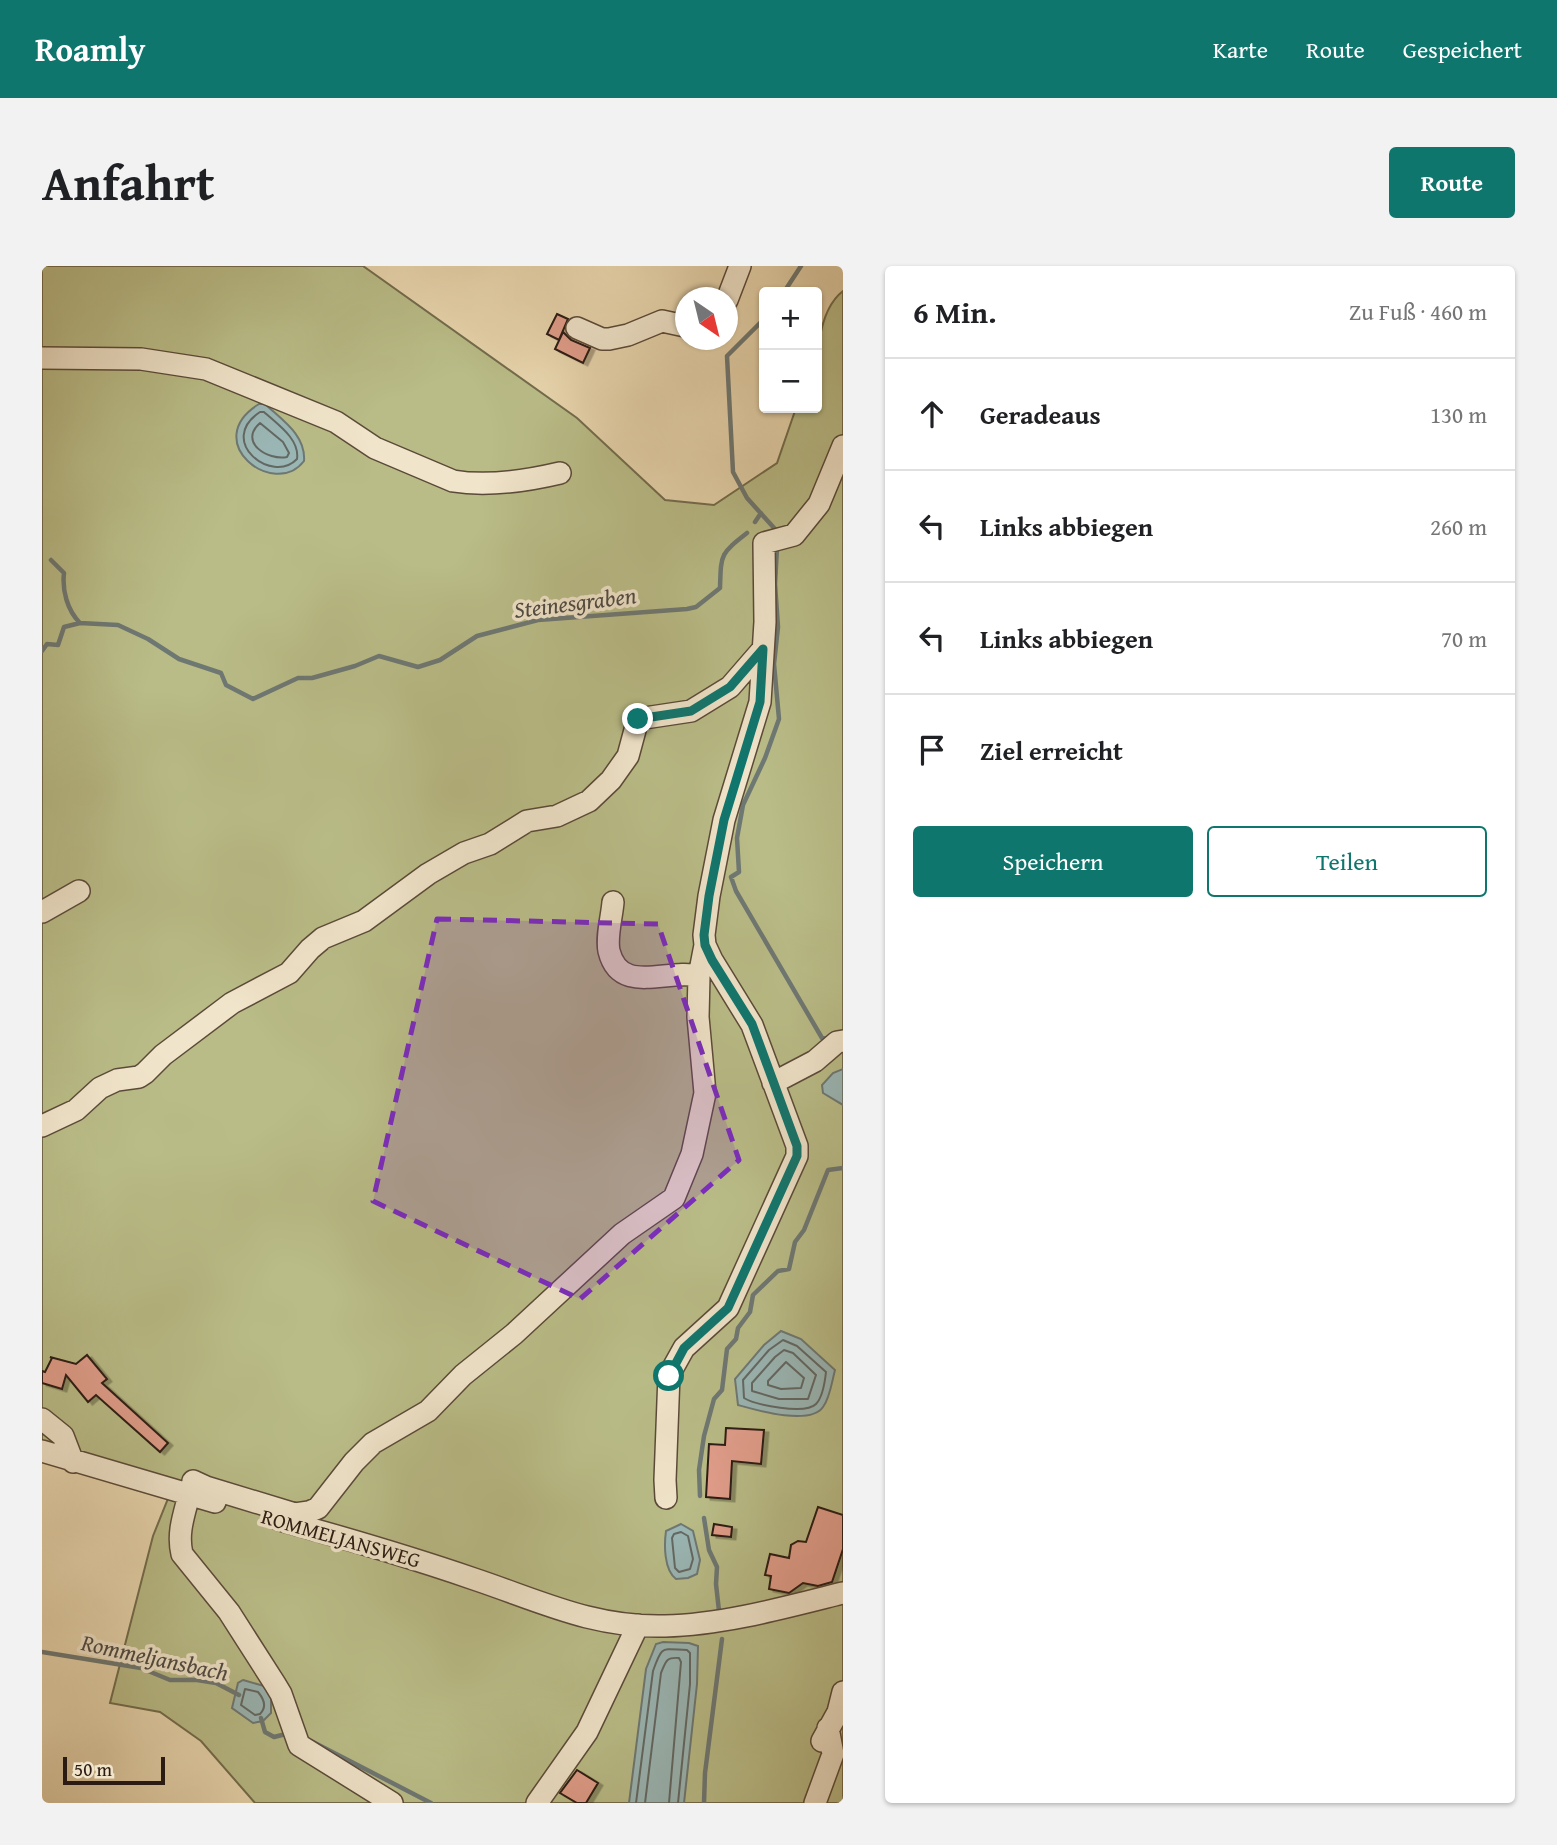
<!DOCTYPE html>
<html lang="de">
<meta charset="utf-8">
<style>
body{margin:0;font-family:"Gentium Book Plus",serif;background:#f2f2f2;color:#202124}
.controls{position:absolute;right:21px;top:21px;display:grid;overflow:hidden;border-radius:7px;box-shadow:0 2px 5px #0004}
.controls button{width:63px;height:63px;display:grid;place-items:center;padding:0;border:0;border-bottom:2px solid #e0e0e0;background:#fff;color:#202124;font:35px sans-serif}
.compass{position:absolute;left:633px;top:21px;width:63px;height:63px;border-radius:50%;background:#fff;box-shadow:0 2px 5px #0004;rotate:145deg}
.scale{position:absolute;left:21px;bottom:18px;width:102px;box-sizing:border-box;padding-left:7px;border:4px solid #2c1b12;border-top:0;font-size:19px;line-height:24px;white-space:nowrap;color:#2c1b12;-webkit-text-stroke:5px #f0e4ca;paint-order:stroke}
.stop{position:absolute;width:21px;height:21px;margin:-16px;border:5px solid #0f766e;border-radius:50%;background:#fff}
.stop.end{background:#0f766e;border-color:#fff;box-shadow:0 2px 7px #0008}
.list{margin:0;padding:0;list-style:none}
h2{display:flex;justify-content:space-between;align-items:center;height:91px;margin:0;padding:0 28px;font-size:30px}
h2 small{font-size:23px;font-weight:400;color:#757577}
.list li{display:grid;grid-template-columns:46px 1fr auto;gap:21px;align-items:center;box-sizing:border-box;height:112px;padding:0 28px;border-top:2px solid #e0e0e0}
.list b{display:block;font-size:26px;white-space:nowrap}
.list em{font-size:23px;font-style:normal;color:#757577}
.actions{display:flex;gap:14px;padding:21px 28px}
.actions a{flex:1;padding:16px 0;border:2px solid #0f766e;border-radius:7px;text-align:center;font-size:24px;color:#0f766e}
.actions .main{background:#0f766e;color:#fff}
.icon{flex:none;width:38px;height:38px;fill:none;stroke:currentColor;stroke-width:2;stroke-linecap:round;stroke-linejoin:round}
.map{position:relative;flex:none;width:801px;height:1537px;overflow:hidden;border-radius:7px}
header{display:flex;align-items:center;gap:42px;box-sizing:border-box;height:98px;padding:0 35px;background:#0f766e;color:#fff}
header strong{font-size:33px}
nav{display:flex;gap:38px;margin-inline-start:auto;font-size:24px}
.intro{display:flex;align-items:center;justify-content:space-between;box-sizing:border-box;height:168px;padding:0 42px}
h1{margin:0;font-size:49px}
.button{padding:18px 32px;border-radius:7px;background:#0f766e;color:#fff;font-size:24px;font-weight:700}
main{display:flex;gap:42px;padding:0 42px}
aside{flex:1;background:#fff;border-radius:7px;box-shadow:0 2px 5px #0004}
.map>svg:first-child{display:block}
</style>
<header>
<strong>Roamly</strong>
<nav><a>Karte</a><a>Route</a><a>Gespeichert</a></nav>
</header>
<div class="intro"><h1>Anfahrt</h1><a class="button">Route</a></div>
<main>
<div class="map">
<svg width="801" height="1537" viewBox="0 0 801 1537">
<defs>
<filter id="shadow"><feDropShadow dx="4.5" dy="2.5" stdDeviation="0" flood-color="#0004"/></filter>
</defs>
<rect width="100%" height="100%" fill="#e8d5ad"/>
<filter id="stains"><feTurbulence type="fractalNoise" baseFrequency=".00286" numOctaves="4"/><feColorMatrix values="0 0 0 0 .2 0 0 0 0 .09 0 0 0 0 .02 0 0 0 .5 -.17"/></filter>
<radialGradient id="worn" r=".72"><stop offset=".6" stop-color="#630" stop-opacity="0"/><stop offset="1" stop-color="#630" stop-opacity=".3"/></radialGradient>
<!-- green -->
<path fill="#b9bc87" stroke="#726c4c" stroke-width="2" d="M0,0h321l214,152 88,82 49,5 63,-42 19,-55h21c0,-34 -4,-94 26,-117v1512h-588l-54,-62 -41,-29 -50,-9 43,-167 20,-50 -131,-42z"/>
<!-- water -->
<path fill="#9ab6b4" stroke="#6e7873" stroke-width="2" d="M217,138h6c17,16 41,31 39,57 -30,39 -105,-20 -45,-57z
M801,803v36l-20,-12 -1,-8 11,-12z
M739,1065l20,8 34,31c-3,11 -5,28 -12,37 -13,19 -67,3 -85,-2l-3,-26 29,-34z
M639,1258l12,7 7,29 -3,14 -9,4 -12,1c-12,-9 -12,-34 -10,-48z
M621,1376l26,1 9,3 -1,38 -13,119h-55l17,-134 10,-25z
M201,1414l21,6 7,12v15l-8,8 -10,2 -21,-15 6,-25z"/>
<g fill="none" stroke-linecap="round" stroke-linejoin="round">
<!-- shore -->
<path stroke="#636863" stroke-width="2" d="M218,146h4c13,12 36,27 33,47 -25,26 -81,-18 -37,-47z
M218,157l23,19 6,11 -2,4c-19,4 -49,-15 -27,-34z
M741,1074l14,6 29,26c-1,9 -4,26 -10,32 -11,11 -60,1 -72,-6l-1,-18 26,-30z
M742,1084l9,3 23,22 -8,24h-29l-27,-8v-8l23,-26z
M744,1096l18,16 -3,10 -20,1 -13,-4v-4z
M639,1266l7,4 5,23 -3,10 -11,3 -4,-4 -3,-30 2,-4z
M203,1423l13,3c6,7 9,15 2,22l-5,1 -14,-10z
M594,1537l17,-132c9,-26 8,-22 34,-21l3,3v31l-12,119
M603,1537l16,-130c5,-12 5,-16 18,-15l2,4 -12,141"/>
<!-- stream -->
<path stroke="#6e7873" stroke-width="4.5" d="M742,26l17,-26
M722,53l-37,37 6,116 14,26 28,31
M713,256l6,-9
M735,282l-2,36 3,43 -4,37 5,55 -14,39 -22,47 -6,33 2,34 -8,5 5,14 86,147 6,1
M9,294l13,13c-2,17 3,37 16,50
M0,385l5,-7 11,1 6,-18 16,-4 38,2 30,14 31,20 42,14 5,12 27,14 45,-21h14l43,-12 24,-10 39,11 22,-7 37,-24 61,-16 149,-11 9,-2 24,-19c1,-34 0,-34 27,-55
M658,1230l-1,-26 5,-34 10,-37 8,-9 5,-41 9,-10 2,-11 12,-16 3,-17 25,-24 11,-2 6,-27 9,-12 24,-60 15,-2
M662,1252l5,32 8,17 -1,17 3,27
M0,1386l99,16 29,12h27l19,3 23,12
M219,1452l4,14 9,5 16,-4
M269,1475l120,62
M662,1537l1,-30 17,-134"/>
</g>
<!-- building -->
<path fill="#e19e8b" stroke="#2c1b12" stroke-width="2" filter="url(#shadow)" d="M515,48l11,5 -9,21 -12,-6z
M521,66l8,8 19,8 -7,15 -28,-14z
M45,1089l20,24 -5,4 66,60 -8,9 -64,-57 -8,7 -22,-27 -4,14 -20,-6v-12l3,1 7,-14 -2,-1 26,7z
M684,1162l38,2 -3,34 -29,-3 -2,38 -24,-2 3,-53 16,1z
M776,1241l25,8v34l-11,33 -14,4 -15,-3 -14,10 -20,-4 2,-13 -6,-1 5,-21 19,4 2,-13 7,-4 8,1z
M672,1258l18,3 -1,10 -19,-2z
M535,1504l21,13 -12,20h-9l-17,-10z"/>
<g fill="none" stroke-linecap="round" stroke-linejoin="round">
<!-- minor casing -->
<g stroke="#5b4a39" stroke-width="24">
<path id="minor" d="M685,34l13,-34
M535,62l25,11h7l19,-4 34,-14 23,5
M0,92l99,1 65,10 130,53 39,26 78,33c35,6 73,0 107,-8
M571,636c-1,14 -7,35 -4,49 11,45 58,17 90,25
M0,646l37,-21
M731,817l42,-22 22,-19 6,-1
M0,860l34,-16 24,-22 17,-8 22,-3 6,-4 18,-18 69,-52 57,-30 21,-24 13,-11 41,-17 64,-47 36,-21 26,-9 37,-23 30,-5 32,-15 22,-21 17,-24 10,-37 53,-8 39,-24 33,-38
M0,1153l21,17 10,26
M0,1185l173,51
M151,1215l13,6 89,27 14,-2 9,-4 36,-46 19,-19 55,-32 35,-36 51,-41 108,-100 52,-36 18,-44 13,-61 -7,-76 1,-41 6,-31
M147,1229c-5,20 -12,38 -7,59l47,58 46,72 6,10 18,51 93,58
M624,1232l-1,-18 4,-105 15,-27 44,-40 69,-152v-10l-45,-121 -40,-65 -7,-15 -1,-10 5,-39 15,-76 36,-118 5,-80 -1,-79 30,-8 25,-31 24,-58
M238,1254c65,18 130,37 194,59 66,22 119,49 191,47 57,-1 122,-19 178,-33
M780,1475l16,-29 5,-20
M495,1537l50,-71 51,-107
M773,1537l18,-49 -5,-26"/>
</g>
<!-- minor -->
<use href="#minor" stroke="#f0e4ca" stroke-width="21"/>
</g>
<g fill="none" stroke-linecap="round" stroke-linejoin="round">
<!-- route -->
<path stroke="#0f766e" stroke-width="9" d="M596,453l53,-8 39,-24 33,-38 -3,53 -36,118 -15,76 -5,39 1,10 7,15 40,64 45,122v10l-69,152 -44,40 -15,28"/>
</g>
<!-- marked area -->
<path fill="#7b2cbf" fill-opacity="0.2" stroke="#7b2cbf" stroke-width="5" stroke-dasharray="14 9" stroke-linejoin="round" d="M395,653l221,5 81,236 -159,139 -207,-98z"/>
<g text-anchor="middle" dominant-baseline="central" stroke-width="7" stroke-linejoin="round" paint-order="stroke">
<!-- street labels -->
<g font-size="21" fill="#2c1b12" stroke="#f0e4ca">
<text transform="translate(299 1272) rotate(16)">ROMMELJANSWEG</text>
</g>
<!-- water labels -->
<g font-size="23" font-style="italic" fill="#4d4a43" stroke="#f0e4ca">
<text transform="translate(533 336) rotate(-7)">Steinesgraben</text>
<text transform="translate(113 1391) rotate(12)">Rommeljansbach</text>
</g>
</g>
<rect width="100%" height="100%" filter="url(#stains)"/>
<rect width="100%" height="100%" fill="url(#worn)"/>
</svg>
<div class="controls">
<button>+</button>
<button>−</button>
</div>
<svg class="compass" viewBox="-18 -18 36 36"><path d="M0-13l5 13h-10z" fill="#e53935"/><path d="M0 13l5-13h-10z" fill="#757577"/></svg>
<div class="scale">50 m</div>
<div class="stop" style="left:627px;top:1110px"></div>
<div class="stop end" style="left:596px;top:453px"></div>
</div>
<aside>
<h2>6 Min.<small>Zu Fuß · 460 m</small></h2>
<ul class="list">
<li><svg class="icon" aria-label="ahead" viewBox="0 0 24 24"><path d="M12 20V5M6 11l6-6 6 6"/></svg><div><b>Geradeaus</b></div><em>130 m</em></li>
<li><svg class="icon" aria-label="left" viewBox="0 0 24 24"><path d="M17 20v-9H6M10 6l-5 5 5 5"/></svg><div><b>Links abbiegen</b></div><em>260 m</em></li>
<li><svg class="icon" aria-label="left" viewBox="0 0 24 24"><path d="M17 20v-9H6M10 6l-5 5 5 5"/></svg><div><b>Links abbiegen</b></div><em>70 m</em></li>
<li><svg class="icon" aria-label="arrive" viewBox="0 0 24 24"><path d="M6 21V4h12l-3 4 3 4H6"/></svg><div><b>Ziel erreicht</b></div></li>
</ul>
<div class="actions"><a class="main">Speichern</a><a>Teilen</a></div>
</aside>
</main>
